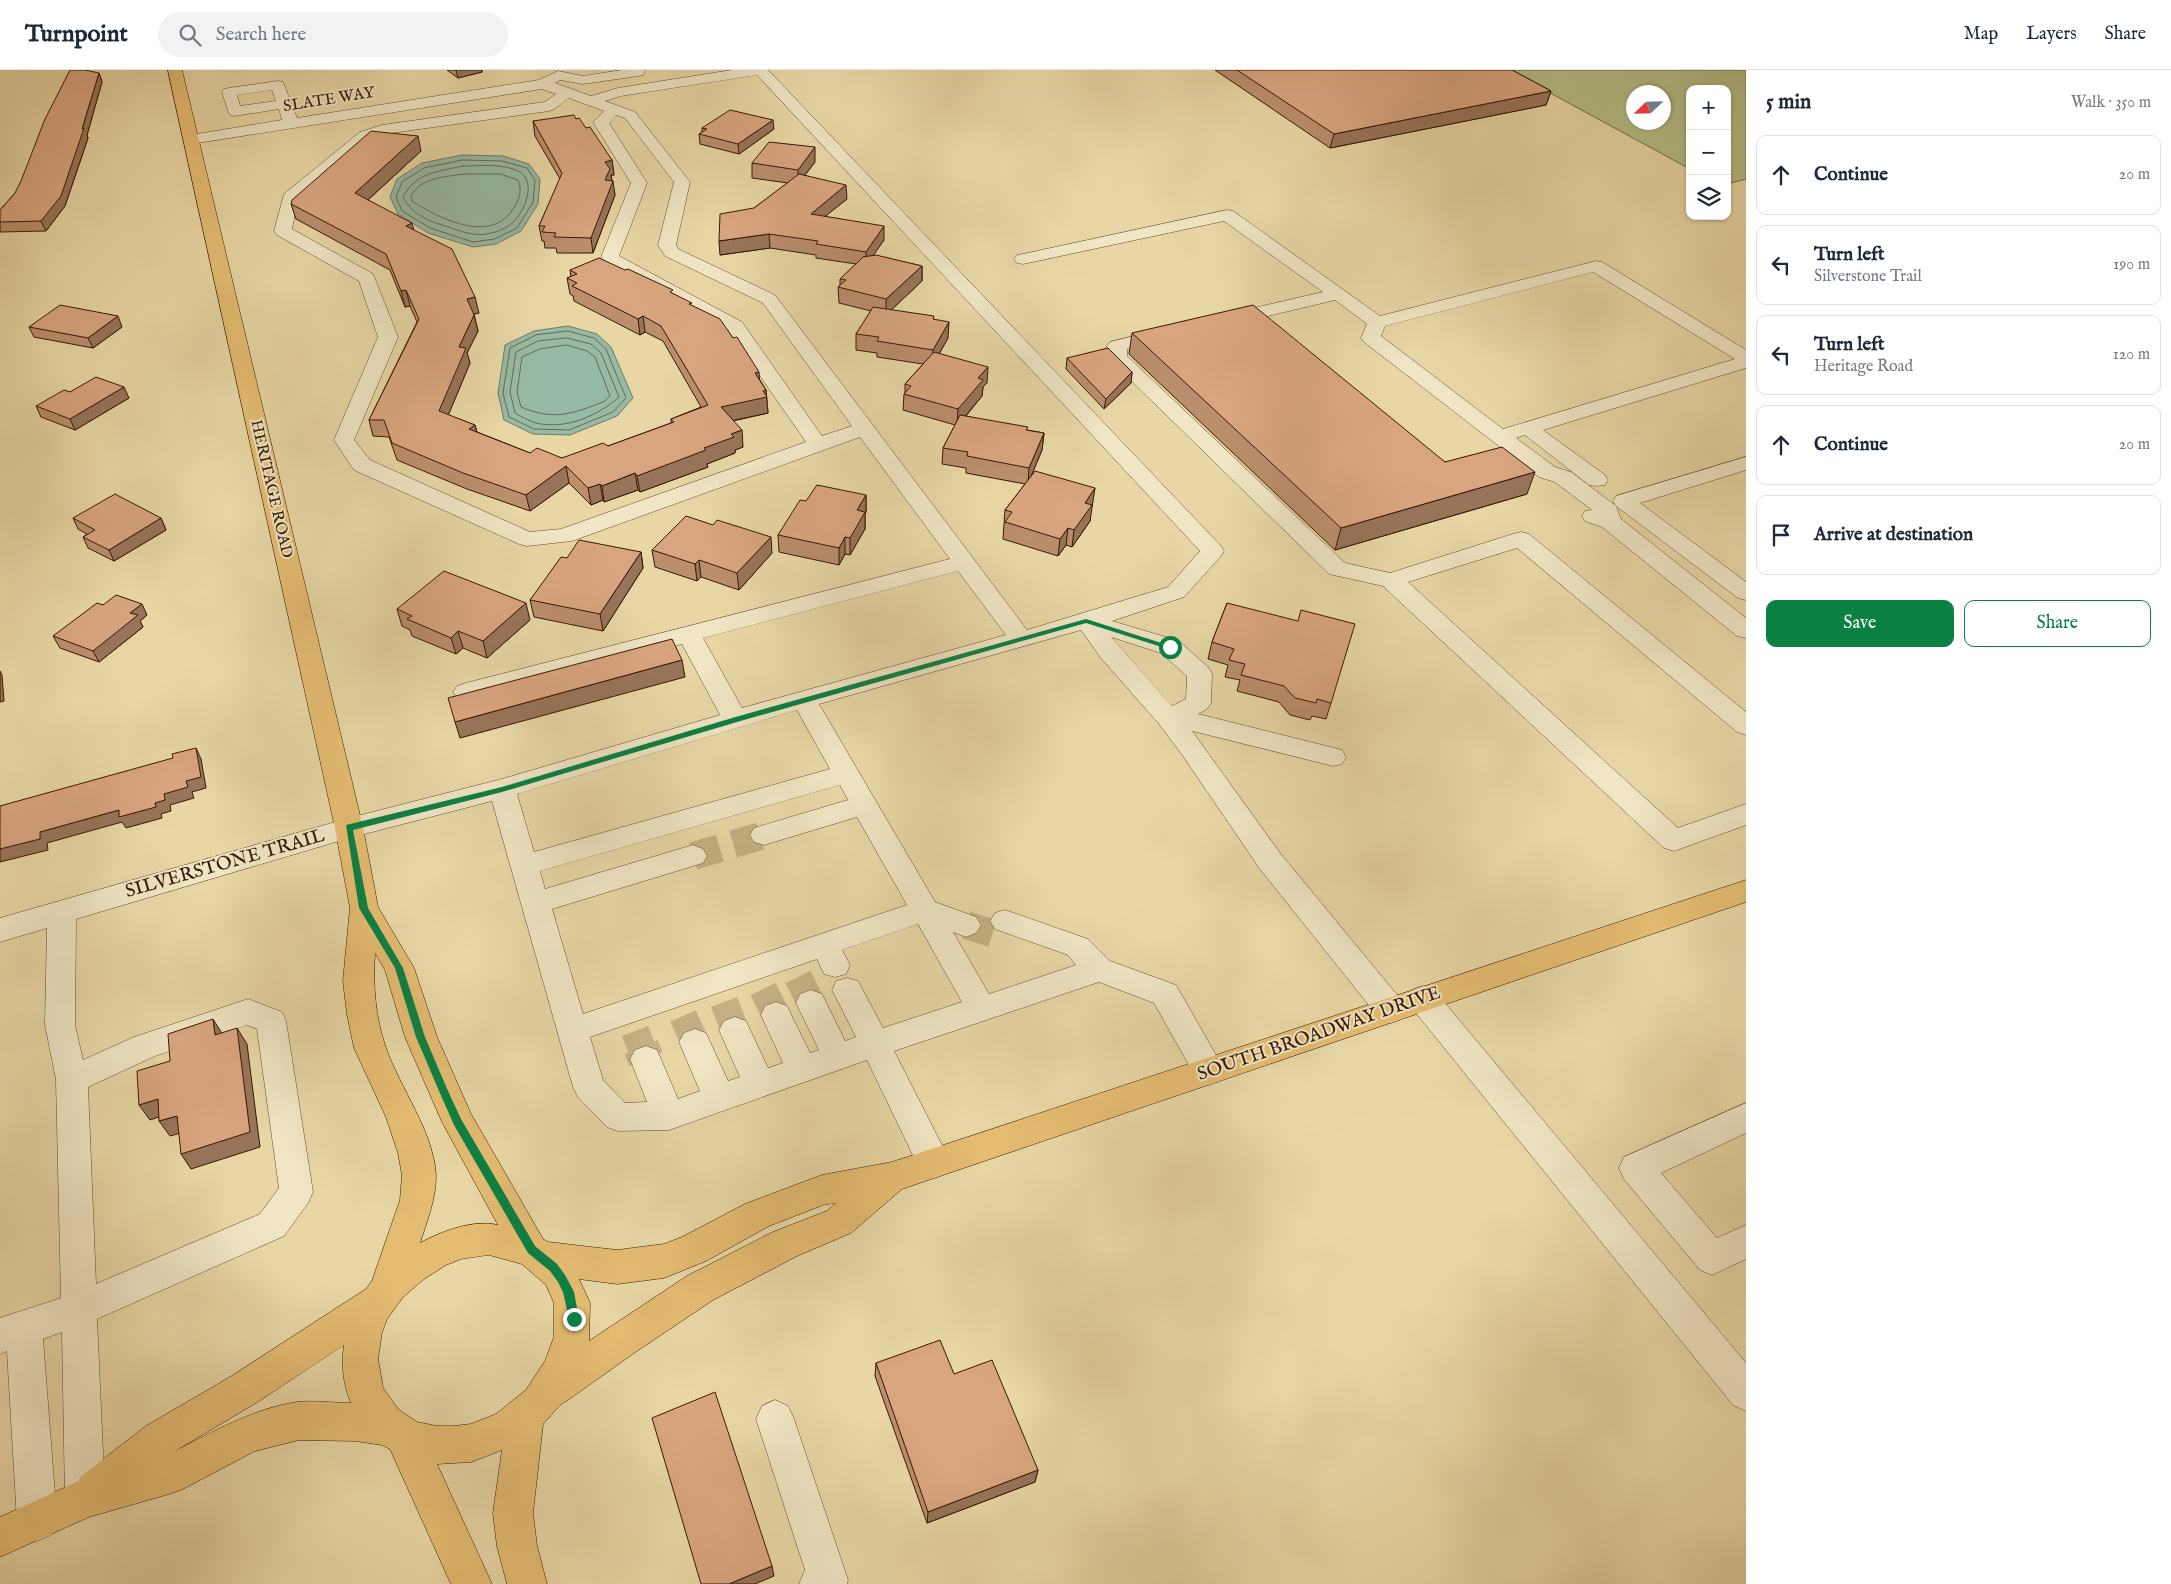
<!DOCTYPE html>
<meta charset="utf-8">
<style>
body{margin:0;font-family:"IM FELL English",serif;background:#f2f2f3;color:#1f2937}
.controls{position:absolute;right:15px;top:15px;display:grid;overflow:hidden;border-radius:10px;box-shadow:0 1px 4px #0004}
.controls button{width:45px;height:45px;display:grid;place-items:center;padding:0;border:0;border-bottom:1px solid #e0e1e3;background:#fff;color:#1f2937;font:25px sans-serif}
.compass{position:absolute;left:1626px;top:15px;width:45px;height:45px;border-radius:50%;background:#fff;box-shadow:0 1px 4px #0004;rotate:247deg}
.stop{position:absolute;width:15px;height:15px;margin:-11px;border:4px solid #0b8043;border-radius:50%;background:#fff}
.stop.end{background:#0b8043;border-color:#fff;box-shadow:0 1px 5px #0008}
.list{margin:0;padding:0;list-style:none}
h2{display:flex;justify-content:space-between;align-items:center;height:65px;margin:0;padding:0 20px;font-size:21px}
h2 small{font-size:16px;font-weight:400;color:#747a83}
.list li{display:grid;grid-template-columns:32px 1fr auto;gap:15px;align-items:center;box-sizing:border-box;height:80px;margin:0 10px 10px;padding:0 10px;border:1px solid #e0e1e3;border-radius:10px}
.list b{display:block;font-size:19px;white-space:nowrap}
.list p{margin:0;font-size:16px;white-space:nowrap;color:#747a83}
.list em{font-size:16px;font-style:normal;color:#747a83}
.actions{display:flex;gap:10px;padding:15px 20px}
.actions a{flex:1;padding:11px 0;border:1px solid #0b8043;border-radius:10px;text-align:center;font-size:18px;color:#0b8043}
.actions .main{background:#0b8043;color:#fff}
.icon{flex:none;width:28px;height:28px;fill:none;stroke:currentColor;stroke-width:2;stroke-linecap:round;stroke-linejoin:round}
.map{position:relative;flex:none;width:1746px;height:1514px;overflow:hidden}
header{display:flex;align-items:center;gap:30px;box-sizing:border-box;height:70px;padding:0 25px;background:#fff;border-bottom:1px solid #e0e1e3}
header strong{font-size:24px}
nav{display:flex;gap:28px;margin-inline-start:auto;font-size:18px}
.search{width:350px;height:45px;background:#f2f2f3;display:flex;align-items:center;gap:12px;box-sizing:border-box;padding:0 18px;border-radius:28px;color:#747a83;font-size:19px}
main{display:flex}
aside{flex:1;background:#fff}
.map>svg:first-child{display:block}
</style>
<header>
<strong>Turnpoint</strong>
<div class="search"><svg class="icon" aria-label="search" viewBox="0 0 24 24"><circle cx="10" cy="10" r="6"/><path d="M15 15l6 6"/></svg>Search here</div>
<nav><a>Map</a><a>Layers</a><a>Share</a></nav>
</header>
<main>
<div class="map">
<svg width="1746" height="1514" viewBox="0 0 1746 1514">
<rect width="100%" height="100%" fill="#e8d7a5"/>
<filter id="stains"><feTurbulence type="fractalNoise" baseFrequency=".004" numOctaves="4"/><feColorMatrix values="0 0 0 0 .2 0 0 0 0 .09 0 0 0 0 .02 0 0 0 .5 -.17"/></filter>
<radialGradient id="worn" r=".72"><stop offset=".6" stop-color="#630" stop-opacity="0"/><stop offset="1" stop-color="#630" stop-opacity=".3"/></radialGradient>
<!-- green -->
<path fill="#b5be87" stroke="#766b45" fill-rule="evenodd" d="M1508,0h238v109l-19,5v-95h-37v80zM1634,22h30v30h-30z"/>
<!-- water -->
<path fill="#97baa4" stroke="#707964" d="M462,85l41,1 26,8 11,15 -2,25 -17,27 -25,13 -23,3 -45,-14 -30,-19 -8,-17 7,-18 25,-16z
M568,256l29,8 14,13 22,51 -16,18 -47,19 -37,-1 -29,-14 -6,-27 7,-48 29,-14z"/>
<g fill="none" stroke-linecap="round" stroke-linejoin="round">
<!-- shore -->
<path stroke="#666954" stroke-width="1" d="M463,90l39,1 25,7 8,12 -2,22 -16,26 -22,11 -22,3 -43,-14 -28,-17 -6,-14 6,-15 22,-14z
M463,96c18,0 41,-3 57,6 17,11 4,41 -8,51 -6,5 -14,9 -21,10 -16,5 -33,-3 -49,-8 -16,-5 -31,-12 -39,-28 12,-24 36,-26 60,-31z
M464,104h36l18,6c4,10 2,17 -3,26 -22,40 -75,13 -103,-5l-1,-5c10,-19 34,-19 53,-22z
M568,261l26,7 12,11 20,49 -13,14 -44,18 -35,-1 -25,-12 -6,-24 7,-45 26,-13z
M567,268l24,6 10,9 18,44c-21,19 -54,33 -83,26 -7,-2 -14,-6 -21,-10l-5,-21 6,-40 22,-11z
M567,275l20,6 8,6 15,39 -5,5c-32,13 -51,20 -84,6l-4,-15 5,-35 18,-8z"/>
<!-- minor-tunnel-far1 -->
<path stroke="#c4b185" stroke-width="28" stroke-dasharray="28 14" stroke-linecap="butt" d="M693,786l71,-21
M966,855l32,10
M798,907l13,26
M763,919l13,26
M724,932l11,28
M683,946l12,26
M635,961l7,18"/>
<!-- minor-tunnel -->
<path stroke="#c4b185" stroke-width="36" stroke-dasharray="36 18" stroke-linecap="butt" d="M641,977l5,12"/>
<!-- minor casing -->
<g stroke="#62482c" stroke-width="1">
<path id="minor" d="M622,0h22l1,2 -2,3 -5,1 -55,8 -23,-4 -5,3 36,13 27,-8 114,-18h36l453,476 3,5 -3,5 -37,41 -72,24 67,20 30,27 3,6 -1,29 -4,6 -9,5 144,36 4,7 -4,7 -9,2 -141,-35 88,122 122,148 4,9 -4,9 -11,4 -11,-4 -120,-150 -77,-113 -24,-32 -58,-66 -20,-28 -262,74 116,198 41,15 5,8 -5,8 -10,4 -13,-5 36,62 87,-29 -8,-10 -73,-26 -5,-8 5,-8 10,-3 83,29 22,22 66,24 49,86 -5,10 -11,4 -11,-4 -44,-78 -55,-21 -205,69 57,112 -5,11 -12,4 -12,-4 -55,-114 -198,70 -51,1 -11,-4 -29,-30 -5,-10 -81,-286 -143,37 -273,81 -1,106 8,35 51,-23 114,-38 34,13 4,9 27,171 -5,11 -24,33 -187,83 8,179 -6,14 -14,6 -14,-6 -6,-14 -3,-166 -19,7 14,182 -6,14 -14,6 -14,-6 -6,-14 -10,-170 -7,3v-36l61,-20 -5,-218 -11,-55 2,-97 -47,14v-24l349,-100 153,-39 218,-64 -38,-71 -216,57 -9,-3 -4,-6 4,-6 9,-3 484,-124 -90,-122 -288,104 -45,5 -8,-2 -165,-74 -20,-30 44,-103 -19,-56 -82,-46 -3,-4 10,-37 76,-62 22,-7 163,-23 11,-8 -14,-5 -351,55 -6,-2 -2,-3 2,-3 97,-16 -3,-11 -45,7 -5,-2 -7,-22 2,-3 5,-1 49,-7 5,1 14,36 242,-38 19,-9 25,5zM757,5l443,476 -32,36 -141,43 -252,-335 -97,-46 -2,-4 14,-63 -55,-70 -30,-11 16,-5zM272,20l4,11 -36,5 -3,-11zM569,28l35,13 -11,11 38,61 -30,74 8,9 119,64 78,112 -245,87 -31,3 -160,-72 -16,-20 44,-103 -25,-63 -81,-45 6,-29 72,-62 14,-4 165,-23 5,-2zM616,45l9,3 49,64 -16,63 7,11 98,47 89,123 -30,10 -80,-114 -123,-66 28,-73 -38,-60zM958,501l48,64 -264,73 -39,-70zM1111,567l50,16 26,23 -1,23 -14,7zM797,640l33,59 -296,83 -17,-58zM840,715l8,15 -94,28 -4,7 4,7 10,3 93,-28 50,88 -324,109 -31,-105 151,-46 4,-7 -4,-7 -10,-4 -148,44 -5,-18zM918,854l44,78 -79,26 -25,-47 -11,-3 -11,3 -4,9 24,47 -11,4 -23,-47 -11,-4 -11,4 -4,9 23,47 -9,3 -23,-47 -11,-4 -11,4 -4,9 22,48 -15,5 -22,-47 -11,-4 -11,4 -5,9 21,47 -12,4 -22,-48 -11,-4 -11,4 -5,9 21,49 -22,8 -21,-49 -11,-4 -11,4 -5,9 17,43 -22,1 -22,-23 -13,-43 227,-78 7,15 11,3 11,-3 4,-9 -8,-15zM247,955l10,4 22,159 -19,26 -164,70 -8,-197 67,-31z
M1227,140l6,1 147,105 216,-55 6,1 144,88v18l-203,62 62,45 3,5 -3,5 -8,1 -8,-1 -64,-50 -9,3 39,29 16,5 45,34 5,13 125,99v20l-9,-2 -135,-109 -17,-6 -3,-5 3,-5 7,-1 -37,-28 -16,-5 -175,-135 -3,-4 6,-14 -32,-24 -109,26 -7,-2 -2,-4 2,-4 104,-24 -99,-71 -201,43 -6,-1 -3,-4 3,-4 6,-1zM1593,202l142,87 -232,70 -122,-93 4,-10z
M1167,258l7,2 2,4 -2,4 -47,11v7l218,207 45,10 123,-39 8,-2 8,2 217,178v23l-9,-3 -220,-184 -109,34 270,246 68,-24v21l-72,26 -10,-3 -281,-262 -54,-12 -222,-217v-11l3,-4z
M1746,387v13l-106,33 106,79v18l-8,-2 -122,-92 -3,-5 3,-5z
M1423,916l11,4 312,373v48l-13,-6 -321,-397 -4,-9 4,-9z
M1746,1033v30l-85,40 56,65 29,-13v34l-34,16 -12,-5 -76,-91 -5,-11 5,-11z
M775,1330l13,6 6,13 54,161 -1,4h-48l6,-14 -49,-151 6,-13z"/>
</g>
<!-- major casing -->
<g stroke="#361803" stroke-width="1">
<path id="major" d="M168,0h14l181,758 15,79 36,61 23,69 34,77 72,125 5,3 69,8 47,-6 18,-7 63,-33 77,-29 70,-13 854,-282v22l-844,287 -51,44 -54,23 -84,44 -79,53 -66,47c-11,5 -16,16 -25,24l-10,89 4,33 10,38h-40l-10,-38 -4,-33 9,-63 -31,12 -34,2 55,120h-41l-61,-135 -8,-4 -27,-4 -56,-1 -44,11 -72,38 -14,5 -80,23 -89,40v-40l79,-36 1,-4 66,-51 84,-49 136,-88 6,-8 28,-81 2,-25 -4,-22 -12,-36 -32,-69 -7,-34 -4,-33 7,-73 -15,-80zM375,883l10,17 20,67 37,85 56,103c-24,-6 -56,6 -78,18 7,-22 16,-44 16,-67 -2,-44 -36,-88 -50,-128 -11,-31 -13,-63 -11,-95zM836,1133l-9,8 -54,21 -86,44 -98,65 1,-38 -11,-24 38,5 47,-6 42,-17 63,-35 54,-21zM489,1185l33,9 24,21 8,18v34l-9,24 -19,29 -30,24 -25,10 -17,2h-17l-20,-4 -19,-13 -15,-21 -5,-29 4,-27 5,-13 16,-22 21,-18 22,-14 15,-6zM344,1275c-3,20 -1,39 7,58 -17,0 -37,-3 -54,-1 -45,7 -84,30 -124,50l83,-49z"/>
</g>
<!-- minor -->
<use href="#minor" fill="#f0e5c4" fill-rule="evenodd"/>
<!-- major -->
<use href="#major" fill="#e4bc72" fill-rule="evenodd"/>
</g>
<!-- wall -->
<path fill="#bb8e6e" stroke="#361803" d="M447,0h35v2l-24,6z
M1215,0h297l39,21 -5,14 -216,43z
M99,3l3,9 -15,53 1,3 -23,68 -19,25 -46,1v-22l15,-17z
M576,49l10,9 26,32 2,15h-3l4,20 -22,58h-36l-1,-5h-11l-1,-7h-2l-3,-15 21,-47 -25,-43 -2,-15z
M702,58l72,1 -35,25 -39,-10 -1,-10 3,-2z
M421,81l-53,49 46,30 65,83 -5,1 4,17 -11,22 3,10 -22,52 27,10 2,7 53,21 32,5 46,-12 63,-23v-4l30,-12 -38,-66 -18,-9 -5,3 -66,-34 -1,-5 -3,-2 -3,-16 4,-1 -1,-7 103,24 19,12 68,74 6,10 2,23 -35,8 10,26 -8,3v3l-28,11 1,3 -68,25 -2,-2 -34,12 -1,-2 -12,5 -22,-22 -39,28 -63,-22 -70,-29 -8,-23 -16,-1 -4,-16 48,-98 -7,-16 -5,1 -15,-37 -94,-51 -5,-15z
M815,92l-10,13 42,24 -22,17 59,24 -11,15 49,11v15l-31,29 43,9 14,19 -9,16 48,29 -4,4 -1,9 -16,20 61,14 17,3 -2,17 -11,26 62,29 -2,2 -1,14 -18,26 -6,-2 -8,11 -55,-17 2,-29 20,-26 -59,-11v-5l-24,-4 1,-16 12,-23 -52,-15 1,-16 1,-1v-9l18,-20 -46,-7v-4l-21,-3v-16l15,-23 -32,-8 -1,-16 2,-2v-6l16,-15 -40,-6v-3l-46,-7 -50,7 34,-47 34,-25 -36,-5v-15z
M29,257h93l-29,21 -59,-11z
M1132,263l313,129 82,32 -192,56 -206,-196z
M1067,288l65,14 -1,11 -27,26 -38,-40z
M70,322l59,6 -54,32 -34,-13 -5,-11z
M866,425v17l-1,2v15l-15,26 -5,-1 -6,11 -60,-13 -1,-17 28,-34z
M73,448h88l5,12 -52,31 -26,-13 -5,-11 4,-3 -9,-5z
M652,480l120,3 -33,37 -38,-13 -4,4 -42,-14z
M641,482l2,16 -40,63 -69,-14 -4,-17 37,-42z
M1227,533l104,100 -5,16 -14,-3 -2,4 -20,-5 -11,-13 -42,-11 3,-11 -15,-3 3,-12 -20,-6 4,-17z
M103,535l44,10 -7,6 3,6 -44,35 -39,-14 -7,-12z
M397,539l133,11 -43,38 -24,-10 -7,6 -44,-18 -2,-6 -8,-4z
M876,1293l78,11 84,96 -3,12 -108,41 -52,-147z"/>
<!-- shaded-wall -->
<path fill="#98745a" stroke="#361803" d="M456,0h26v2l-24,6z
M99,3l3,9 -15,53 1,3 -23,68 -19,25 -5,-10 41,-92z
M1551,21l-5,14 -216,43 4,-14z
M773,50l1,9 -35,25 -1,-10z
M418,66l3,15 -62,57 -4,-15z
M815,77v15l-17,22v-14z
M612,90l2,15h-3l1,8 1,-2 2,14 -22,58 -2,-15 14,-76z
M846,115l1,14 -35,28 -1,-13z
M412,153l4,16 -10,-13z
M884,156v14l-18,26v-14z
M769,164l1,14 -50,7 -1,-14z
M922,196v15l-36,34v-16z
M406,220l4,16 -5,1 -4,-16z
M475,227l4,16 -9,2 -3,-16z
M474,245l4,16 -11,22 3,10 -27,65 -4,-17 20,-64z
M118,246l4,11 -29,21 -5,-10z
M643,246l2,16 -5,3 -2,-16z
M949,252l-1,16 -16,28 1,-16z
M988,297l-1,16 -4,4 -1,9 -25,30 1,-17 20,-31z
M759,302l1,16 -5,-15z
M1132,302l-1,11 -27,26 2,-10z
M124,317l5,11 -54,32 -5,-11z
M766,320l2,23 -46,10 -1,-16z
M475,355l4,17 -10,-13z
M742,360l1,17 -8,3v3l-28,11 1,3 -68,25 -3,-16 67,-28 27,-14z
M1044,363l-2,17 -14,34 1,-16z
M566,396l3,17 -39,28 -4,-16z
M1535,402l-8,22 -192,56 6,-22z
M635,403l3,17 -34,12 -2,-16z
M600,414l3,16 -12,5 -3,-17z
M1095,418l-5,33 -18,26 2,-17 11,-27z
M866,425v17l-1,2v15l-15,26v-17l7,-28z
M161,448l5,12 -52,31 -5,-11z
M1068,458l-2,17 -8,11 2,-17z
M771,467l1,16 -33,37 -2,-17z
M845,467v17l-6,11v-17z
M641,482l2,16 -40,63 -3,-17z
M699,490l2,17 -4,4 -2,-17z
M526,533l4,17 -43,38 -4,-17z
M142,534l5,11 -7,6 3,6 -44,35 -6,-11 37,-38z
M458,561l5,17 -7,6 -5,-16z
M682,590l3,17 -225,61 -5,-16z
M0,601l2,4 2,26 -4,1z
M196,678l5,11 5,29 -14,4 2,6 -24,7 1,6 -10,3 1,4 -36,10 -4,-6 -75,21 1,7 -48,12v-13l40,-17 79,-22 36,-7 9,-9 22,-13z
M213,949l10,16h-8z
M237,958l10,16 13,103 -69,22 -10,-15z
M158,1029l10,15 -18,6 -11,-15z
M177,1046l11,15 -18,5 -11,-15z
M1038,1400l-3,12 -108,41 1,-11z
M772,1496l2,10 -19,8h-26z"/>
<!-- building -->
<path fill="#d9a580" stroke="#361803" d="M70,0h15l14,3 -17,56 2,-1 -23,68 -20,25 -41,1v-12l15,-17 6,-12 24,-62z
M1237,0h275l39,21 -217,43z
M730,40l43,10 -35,24 -39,-10 8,-5 -5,-1z
M574,45l2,4 3,-1 7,10 4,-1 22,33 -7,2 5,7 -5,11 8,1 -22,57 -37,-1 2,-4 -14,-1 3,-6h-6l23,-53 -29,-52z
M371,61l47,5 -63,57 57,30 -6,3 46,23 23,48 -8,2 7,16 -15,32 7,1 -27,63 36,14 -6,4 61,24 7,-5 25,10 41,-15 5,3 66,-24 -3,-3 37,-14 -47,-79 -18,-10 -5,3 -66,-33 5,-3 -10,-5 10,-4 -7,-4 29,-12 26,12 3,-1 45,21 -3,2 22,11 -3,1 31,15 13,19 4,-1 22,35 -4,1 11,17 -3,1 4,6 -46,10 21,23 -11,4 3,3 -30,11 2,2 -69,26 -2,-3 -33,13 -2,-2 -12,4 -22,-22 -40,29 -63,-22 -71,-30 -8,-23h-15l50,-101 -13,-29 -5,1 -15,-37 -95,-50 1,-4z
M769,72l46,5 -17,23 -46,-7z
M799,104l47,11 -35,29 73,12 -18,26 -50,-8 2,-3 -49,-7 -50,7 1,-27 34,-6z
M876,185l46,11 -36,33 -48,-12 8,-7 -6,-1 23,-22z
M60,235l58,11 -30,22 -59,-11z
M1253,235l192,157 57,-15 33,25 -194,56 -209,-195z
M873,237l61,9 -1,3 16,3 -16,28 -56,-9 2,-4 -23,-3z
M1108,278l24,24 -26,27 -39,-41z
M934,282l54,15 -10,11 5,2 -25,29 -54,-15 7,-8 -6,-2z
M96,307l28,10 -54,32 -34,-13 28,-16 6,2z
M960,345l68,12 -2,3 18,3 -15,35 -62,-12 1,-4 -25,-4z
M1035,401l60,17 -10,15 7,2 -18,25 -6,-2 -8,11 -55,-17 7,-10 -7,-2z
M817,415l49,10 -9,15 8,2 -15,26 -5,-1 -6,11 -61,-13 22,-35 6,1z
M115,424l46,24 -52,32 -26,-13 12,-7 -22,-12z
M686,446l27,9 4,-5 54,17 -34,36 -38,-13 -4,4 -43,-14z
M579,470l62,12 -41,62 -70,-14 31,-43 6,1z
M444,501l82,32 -43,38 -25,-10 -7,7 -44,-19 5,-3 -15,-7z
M116,525l26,9 -12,9 8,2 -45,36 -40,-15 44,-33 6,2z
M1227,533l71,18 3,-11 54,14 -24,79 -14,-4 -1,4 -21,-5 -11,-12 -43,-11 4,-11 -16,-4 5,-11 -22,-7z
M672,569l10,21 -227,62 -7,-24z
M196,678l5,29 -15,4 2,6 -24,7 1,6 -10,3 1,4 -37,10v-7l-79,22v7l-40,10v-43l173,-48 -1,-4z
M213,949l2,16 22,-7 13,104 -69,22 -4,-38 -18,5 -1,-22 -19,6 -2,-34 33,-10 -2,-27z
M940,1270l14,34 38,-14 46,110 -110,42 -52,-149z
M715,1322l57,174 -43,18h-28l-49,-166z"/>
<!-- route -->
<path fill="#0b8043" d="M1086,549l88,28 -6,2 -82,-26 -349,99 -235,70 -149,38 15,78 35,60 22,69 23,54 13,28 74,127 22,18 8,11 9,17 5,27 -2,4 -3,1 -4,-1 -7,-31 -5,-10 -8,-11 -22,-18 -74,-128 -15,-34 -23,-54 -21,-69 -36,-60 -13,-83 156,-38 230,-69z"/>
<g text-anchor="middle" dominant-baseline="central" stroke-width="4" stroke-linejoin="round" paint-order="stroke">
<!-- far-street labels -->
<g font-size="16" fill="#361803" stroke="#f0e5c4">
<text transform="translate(329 30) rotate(-9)">SLATE WAY</text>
<text transform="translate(271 419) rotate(77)">HERITAGE ROAD</text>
</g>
<!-- street labels -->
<g font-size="19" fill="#361803" stroke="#f0e5c4">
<text transform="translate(225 794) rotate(-16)">SILVERSTONE TRAIL</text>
<text transform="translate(1319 964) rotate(-19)">SOUTH BROADWAY DRIVE</text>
</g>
</g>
<rect width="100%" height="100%" filter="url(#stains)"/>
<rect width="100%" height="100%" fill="url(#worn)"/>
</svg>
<div class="controls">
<button>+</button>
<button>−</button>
<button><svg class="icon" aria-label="layers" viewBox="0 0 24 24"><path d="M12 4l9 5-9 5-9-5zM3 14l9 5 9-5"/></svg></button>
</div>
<svg class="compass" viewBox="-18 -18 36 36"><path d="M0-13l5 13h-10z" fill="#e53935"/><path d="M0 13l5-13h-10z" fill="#747a83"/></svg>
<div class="stop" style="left:1170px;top:577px"></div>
<div class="stop end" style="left:574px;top:1249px"></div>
</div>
<aside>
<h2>5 min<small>Walk · 350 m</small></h2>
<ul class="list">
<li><svg class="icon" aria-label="ahead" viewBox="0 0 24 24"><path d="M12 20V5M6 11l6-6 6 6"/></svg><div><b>Continue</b></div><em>20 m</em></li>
<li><svg class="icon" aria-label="left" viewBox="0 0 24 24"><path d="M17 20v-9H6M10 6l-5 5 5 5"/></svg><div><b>Turn left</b><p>Silverstone Trail</p></div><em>190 m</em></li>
<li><svg class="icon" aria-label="left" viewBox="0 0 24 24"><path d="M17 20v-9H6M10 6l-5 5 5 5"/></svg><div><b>Turn left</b><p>Heritage Road</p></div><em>120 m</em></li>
<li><svg class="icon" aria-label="ahead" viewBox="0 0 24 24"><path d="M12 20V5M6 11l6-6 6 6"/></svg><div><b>Continue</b></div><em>20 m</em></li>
<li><svg class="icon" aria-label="arrive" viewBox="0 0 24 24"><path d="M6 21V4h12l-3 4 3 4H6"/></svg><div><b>Arrive at destination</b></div></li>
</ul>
<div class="actions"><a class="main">Save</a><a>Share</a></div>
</aside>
</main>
